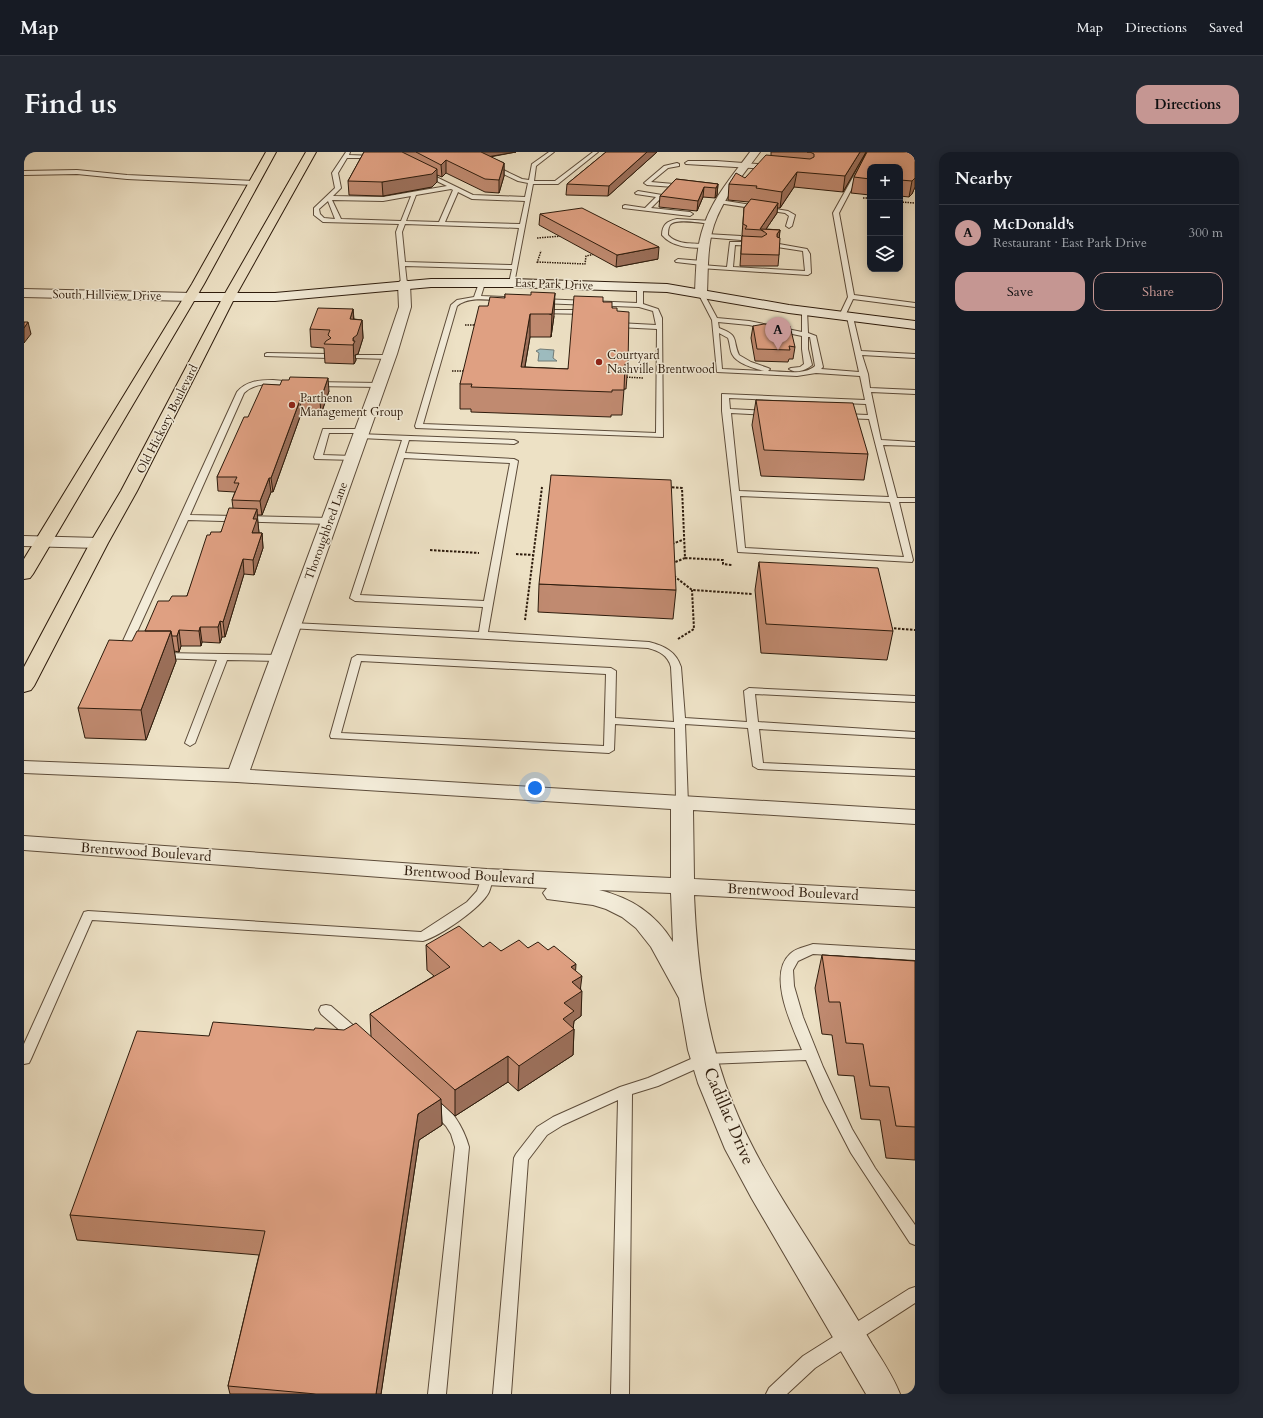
<!DOCTYPE html>
<meta charset="utf-8">
<style>
body{margin:0;font-family:Cardo,serif;background:#242831;color:#f1f3f6}
.controls{position:absolute;right:12px;top:12px;display:grid;overflow:hidden;border-radius:8px;box-shadow:0 2px 10px #0003}
.controls button{width:36px;height:36px;display:grid;place-items:center;padding:0;border:0;border-bottom:1px solid #363941;background:#171b24;color:#f1f3f6;font:20px sans-serif}
.you{position:absolute;left:511px;top:636px;width:14px;height:14px;margin:-10px;border:3px solid #fff;border-radius:50%;background:#1a73e8;box-shadow:0 0 0 6px #1a73e833}
.badge{display:grid;place-items:center;width:26px;height:26px;border-radius:50%;background:#c59692;color:#111;font-size:13px;font-weight:700}
.pin{position:absolute;translate:-50% -33px;filter:drop-shadow(0 1px 2px #0008)}
.pin::after{content:'';position:absolute;top:21px;width:14px;height:12px;background:inherit;clip-path:polygon(0 0,100% 0,50% 100%)}
.list{margin:0;padding:0;list-style:none}
h2{display:flex;justify-content:space-between;align-items:center;height:52px;margin:0;padding:0 16px;font-size:17px}
h2 small{font-size:13px;font-weight:400;color:#9ea1a6}
.list li{display:grid;grid-template-columns:26px 1fr auto;gap:12px;align-items:center;box-sizing:border-box;height:56px;padding:0 16px;border-top:1px solid #363941}
.list b{display:block;font-size:15px;white-space:nowrap}
.list p{margin:0;font-size:13px;white-space:nowrap;color:#9ea1a6}
.list em{font-size:13px;font-style:normal;color:#9ea1a6}
.actions{display:flex;gap:8px;padding:12px 16px}
.actions a{flex:1;padding:9px 0;border:1px solid #c59692;border-radius:12px;text-align:center;font-size:14px;color:#c59692}
.actions .main{background:#c59692;color:#111}
.icon{flex:none;width:22px;height:22px;fill:none;stroke:currentColor;stroke-width:2;stroke-linecap:round;stroke-linejoin:round}
.map{position:relative;flex:none;width:891px;height:1242px;overflow:hidden;border-radius:12px}
header{display:flex;align-items:center;gap:24px;box-sizing:border-box;height:56px;padding:0 20px;background:#171b24;border-bottom:1px solid #363941}
header strong{font-size:19px}
nav{display:flex;gap:22px;margin-inline-start:auto;font-size:14px}
.intro{display:flex;align-items:center;justify-content:space-between;box-sizing:border-box;height:96px;padding:0 24px}
h1{margin:0;font-size:28px}
.button{padding:10px 18px;border-radius:12px;background:#c59692;color:#111;font-size:14px;font-weight:700}
main{display:flex;gap:24px;padding:0 24px}
aside{flex:1;background:#171b24;border-radius:12px;box-shadow:0 2px 10px #0003}
.map>svg:first-child{display:block}
</style>
<header>
<strong>Map</strong>
<nav><a>Map</a><a>Directions</a><a>Saved</a></nav>
</header>
<div class="intro"><h1>Find us</h1><a class="button">Directions</a></div>
<main>
<div class="map">
<svg width="891" height="1242" viewBox="0 0 891 1242">
<rect width="100%" height="100%" fill="#ede1c5"/>
<filter id="stains"><feTurbulence type="fractalNoise" baseFrequency=".005" numOctaves="4"/><feColorMatrix values="0 0 0 0 .2 0 0 0 0 .09 0 0 0 0 .02 0 0 0 .5 -.17"/></filter>
<radialGradient id="worn" r=".72"><stop offset=".6" stop-color="#630" stop-opacity="0"/><stop offset="1" stop-color="#630" stop-opacity=".3"/></radialGradient>
<!-- water -->
<path fill="#9dbbbe" stroke="#707b77" d="M516,197l14,1 -1,8 4,3h-19l1,-8 -3,-2z"/>
<g fill="none" stroke-linecap="round" stroke-linejoin="round">
<!-- lane casing -->
<g stroke="#5d4c3a" stroke-width="2">
<path id="lane" d="M322,0h4l-1,3 26,1 2,1 -2,1h-28l-9,15 3,15 -8,8 50,1 64,-11 -25,-12 -1,-1 3,-2 49,24 52,2 3,-14 -10,-2 -29,-14v-2h4l29,14 7,1 3,-16 17,-12h5l-18,14 -2,15h21l38,-29h5l-40,32h-25l-19,100 -5,-1 3,-14 -107,-3 2,18 -3,2 -3,-2 -5,-52 3,-8 -76,-2 -9,-7v-7l21,-20 -3,-15zM427,37l2,1 -14,32 -33,-1 10,-26zM434,40l14,7 53,2 -5,23 -75,-2zM387,44l-10,25 -60,-2 -9,-19 51,1zM304,49l7,18 -11,-1 -4,-4 -1,-5zM381,72l114,4 -7,37 -107,-3 -3,-30z
M843,0h4l-32,61 15,82 61,8v4l-62,-8 -8,17 -3,2 -3,-2 9,-19 -15,-84z
M664,9h28l54,4 3,2 -3,2 -84,-5 -1,-1z
M653,11l2,1v2l-11,2 -17,14 34,3 3,2 -1,1 -40,-3 -3,-2 20,-17z
M53,18l50,5 127,6 3,2 -3,2 -127,-6 -50,-5 -53,1v-4z
M614,39l24,4v2l-11,11 39,4 3,2 -3,2 -67,-8v-2l2,-1 20,3 11,-11 -20,-3 -1,-1z
M696,48l68,11 7,4 -3,11 -3,2 -3,-2 3,-10 -4,-3 -67,-10 -1,-1z
M653,67l35,2 1,1 -3,2c-9,-1 -35,-6 -40,1 -2,3 -2,7 -2,10 9,10 24,8 36,9l2,1v2c-14,2 -34,0 -44,-12 0,-10 5,-14 15,-16z
M682,82l35,2 3,2 -3,2 -37,-3 -1,-1z
M706,90h25l3,2 -3,2 -20,-1 -2,22 72,4 -2,-20 -26,-4v-2l2,-1 28,5 3,5 1,19 -3,2 -108,-7 -1,-1 3,-2 25,2z
M654,107l24,2 3,2 -3,2 -26,-3 -1,-1z
M458,129l3,2 -4,13 23,1 3,2 -3,2c-14,-1 -35,-5 -47,5l-34,118 233,9 1,-104 -39,-2 -3,-2 3,-2 38,2 -3,-14 -14,-4 -98,-4 -3,-2 3,-2 96,4v-16l3,-2 3,2v17l15,5 4,9 1,119 -247,-9 -1,-2 36,-121 6,-5 17,-3 5,-14z
M675,140h4l14,26 32,3 53,11v-21l5,-1 1,23 8,3 7,31 -2,2 38,3 -12,-55 3,-2 3,2 8,34 54,3v4l-53,-3 6,19 2,14 45,2v4l-44,-2 10,48 34,2v4l-32,-1 14,53h18v4h-16l14,58 -1,2 -174,-10 -16,-141v-17l143,6 -5,-24 -44,-3 -19,3 -80,-4 -5,-52 -14,-27zM694,170l31,3 53,11v13l2,15 -4,3 -9,1 -2,1c7,5 17,1 23,-4l-4,-16v-12h2l5,29c-11,10 -33,5 -47,5l2,-2 -2,-1 -17,-6 -12,-7c-7,-16 1,-19 -20,-27zM695,181l9,5c2,5 2,12 4,16 5,10 22,14 32,17l-42,-2zM705,246l137,6 2,11 -25,-1 -4,2 4,2 26,1 20,78 -150,-6 -8,-78 37,2 4,-2 -4,-2 -38,-2zM716,344l150,6 14,55 -159,-9z
M515,158h49l3,2 -3,2 -51,-1v-2z
M243,201l61,1 3,2 -3,2 -63,-2v-2z
M333,203h32l3,2 -3,2 -34,-1v-2z
M249,228l22,2 4,2 -4,2c-17,-1 -38,-6 -51,7l-54,122 140,3 4,3 -4,3 -142,-4 -61,134 -5,3 -3,-1 -2,-2 120,-262c9,-11 22,-12 36,-12z
M287,230l68,1 4,2 -4,2 -65,-1 -4,-2z
M299,277h42l1,2 -4,2h-33l-6,22 30,1h3v4l-41,-1 -1,-2z
M334,282l156,6 4,2 -4,2 -105,-4 -4,13 109,6 4,2 -30,171 161,10c15,4 27,9 32,25l4,51 62,4 -3,-31 5,-3 166,8v6l-160,-8 3,28 157,10v6l-156,-9 4,34 152,7v6l-157,-7 -5,-3 -5,-38 -63,-4 3,80 -2,3h-8l-2,-3 -1,-76 -60,-4 -1,26 -5,3 -278,-15 -1,-2 22,-78 5,-3 254,13 5,3 -1,47 59,4 -3,-55c-3,-12 -12,-16 -23,-19l-359,-20 -2,-2 2,-2 3,-1 187,9 4,-25 -128,-6 -5,-3 52,-158 -41,-2h-3zM380,306l106,5 -26,138 -124,-6zM337,509l245,13 -2,72 -263,-13z
M137,501l119,2 5,3 -5,3 -53,-1 -32,83 -5,3 -5,-3 32,-83 -59,-2 -2,-2 2,-2z
M463,721l4,1 2,3c-1,5 -2,10 -4,15 -8,16 -49,44 -66,49l-331,-21 -61,139 -2,4 -5,1v-20l60,-132 4,-1 333,21 46,-30 10,-11 6,-17z
M789,792l102,6v10l-102,-6 -15,7 -5,9 1,16 9,31 20,50 29,62 23,39 40,57v20l-5,-2 -59,-90 -27,-52 -18,-41 -99,4 -49,22 -26,8 -3,300h-18l7,-294 -55,25 -16,10 -19,25 -17,234h-18l21,-236 2,-4 21,-27 16,-10 67,-30 28,-9 52,-23 5,-1 97,-4c-10,-24 -35,-75 -12,-96 6,-6 15,-7 23,-10z
M302,853l5,1 31,27 2,4 -2,4 -5,1 -5,-1 -31,-27 -2,-4 2,-4z
M407,945c19,7 33,31 38,50l-23,247h-18l27,-247 -4,-13 -5,-8 -22,-23 2,-4z
M891,1135v16l-100,65 -28,26h-21l3,-6 34,-32 106,-67z"/>
</g>
<!-- street casing -->
<g stroke="#5d4c3a" stroke-width="2">
<path id="street" d="M726,0h10c-17,23 -37,46 -46,73 -7,22 -6,46 -7,68l-2,3h-8l-2,-3c1,-23 1,-46 9,-68 9,-27 29,-50 46,-73z
M380,128l4,1 2,3 1,23 -14,47 -147,416 665,40v14l-222,-14 1,69 221,12v16l-221,-12c3,71 12,143 39,209 23,58 59,110 92,163 16,25 32,51 47,77 10,16 21,32 28,50h-34l-114,-195 -27,-50 -27,-66 -10,-33 -9,-52 -28,-51 -15,-19 -14,-11 -16,-8 -13,-4 -46,-6 -4,-6 4,-5 -60,-3 -463,-35v-14l463,33 184,9v-69l-434,-27 -213,-9v-12l205,8 154,-415 16,-47 -1,-23 2,-3zM575,738l72,3 2,49c-18,-29 -42,-44 -74,-52z
M0,137l167,4 4,1 2,3 -2,3 -4,1 -167,-4z
M0,384l75,2 6,1 2,4 -2,4 -6,1 -75,-2z"/>
</g>
<!-- secondary casing -->
<g stroke="#2d1b0c" stroke-width="2">
<path id="secondary" d="M407,127h81l155,5 122,21 126,16v8l-126,-16 -122,-21 -155,-5h-81l-156,14h-84l-4,-1 -2,-3 2,-3 4,-1h84z"/>
</g>
<!-- primary casing -->
<g stroke="#2d1b0c" stroke-width="2">
<path id="primary" d="M242,0h10l-72,132 -171,290 -3,4 -6,1v-20l168,-275z
M282,0h10l-81,145 -98,194 -29,52 -74,143 -3,4 -7,2v-25l66,-124 31,-52 102,-194z"/>
</g>
<!-- path-far1 -->
<path stroke="#2d1b0c" stroke-width="1.5" stroke-dasharray="1.5 1" stroke-linecap="butt" d="M839,46h7
M876,50l15,1
M513,86l25,-2
M513,110l48,2 1,-8 9,-2
M513,111l4,-12
M441,173h13
M428,219h13
M600,225l19,1"/>
<!-- path -->
<path stroke="#2d1b0c" stroke-width="2" stroke-dasharray="2.5 1.5" stroke-linecap="butt" d="M644,335l14,1 3,70 -12,5
M648,392l13,-5
M406,398l49,3
M492,402l17,1
M661,406l38,2v4l9,1
M650,424l18,14 61,4
M501,468l17,-133
M866,476l25,2
M654,487l16,-10 -2,-39"/>
<!-- lane -->
<use href="#lane" fill="#f3ecd9" fill-rule="evenodd"/>
<!-- street -->
<use href="#street" fill="#f3ecd9" fill-rule="evenodd"/>
<!-- secondary -->
<use href="#secondary" fill="#f3ecd9" fill-rule="evenodd"/>
<!-- primary -->
<use href="#primary" fill="#ede1c5" fill-rule="evenodd"/>
</g>
<!-- wall -->
<path fill="#c08a70" stroke="#2d1b0c" d="M340,0h152l-26,5 14,6v13l-5,17 -14,-1 -39,-19 -4,4 -5,-2v7l-5,5 -49,9 -34,-1 -1,-14z
M582,0h51l-49,44 -42,-1 1,-11z
M747,0h95l-23,40 -49,-5 -14,21h-3v5l-11,16 14,1 -1,7v18l-1,11h-38l2,-30h1l-1,-1 2,-27 5,-6 -21,-2 1,-16 16,-6 26,-22z
M843,0h48v35l-3,7 -3,3 -9,-1v-29h-30v28l-19,-2 3,-16z
M652,27l42,5 -1,11 -2,3 -12,-1 -6,14 -38,-4 1,-11z
M516,62l118,45 -42,8 -77,-42z
M481,142l49,22 -3,21h-21l-5,30 43,2 35,-67 14,9 11,53 -2,25h-2l-2,26h-11v2l-140,-5v-3h-11v-25l28,-78 17,-8z
M329,157l1,10 8,1 1,18 -5,16 -3,1 1,5 -2,4 -29,-1 -1,-15 -13,-1 -1,-18z
M729,174l42,21 -2,12h-4l-1,3 -33,-1 -4,-23z
M305,239l-8,23h-20l-28,78h-2l-9,23h-5l2,18h3l1,15 -9,27 -10,-1 -19,63h-3l-2,6 -18,-1 -1,4h-20l-2,6 -5,-1 2,10 -30,79 -61,-2 -7,-30 54,-67 13,-10 24,-30 18,-5 23,-61 11,-3 12,-24 -1,-8 3,-8 -17,-1 -1,-14 31,-60z
M732,248l112,54 -4,26 -103,-4 -9,-51z
M735,410l134,69 -6,29 -126,-7 -6,-63z
M515,432l137,6 -3,29 -135,-7z
M402,793l57,2 18,4 27,-3 20,2 28,21 5,19v26l-7,5 -1,7 1,1 -1,26 -55,36 -10,-9 -53,34 -14,-13 1,22 -23,15 -38,254h-151l-2,-8 31,-131 -182,-15 -7,-25 139,-179 162,1 -1,-23 64,-38 -7,-6z
M798,803l93,6v199l-29,-2 -6,-38 -19,-1 -7,-43 -16,-1 -6,-40 -10,-1 -7,-46z"/>
<!-- shaded-wall -->
<path fill="#9c705b" stroke="#2d1b0c" d="M457,0h35l-35,6z
M623,0h10l-49,44 1,-10z
M836,0h6l-23,40 2,-16z
M422,8v13l-4,4 -1,-12z
M480,11v13l-5,17v-13z
M413,17v13l-5,5 -49,9 -1,-14z
M773,20l-3,15 -14,21 2,-16z
M891,26v9l-3,7 -3,3 3,-16z
M694,32l-1,11 -2,3 1,-10z
M680,35l-1,10 -6,14 1,-10z
M754,51l-1,10 -13,19 -4,-3z
M756,78l-1,11 -3,4 1,-11z
M635,95l-1,12 -42,8 1,-12z
M531,141l-1,23 -3,21 1,-23z
M329,157l1,18 -4,-8z
M506,162v23l-9,52v-22z
M338,168l1,18 -5,16 -3,1 1,5 -2,4 -1,-26z
M4,170l3,12 -7,9v-15z
M304,226l1,13 -8,23 -1,-13z
M276,248l1,14 -28,78 -2,-14z
M245,326l2,14 -9,23 -2,-14z
M233,357l1,14 1,10h-7l1,-14z
M238,381l1,15 -9,27 -1,-15z
M219,407l1,15 -19,63 -2,-15z
M196,469l2,16 -2,6 -2,-16z
M176,475l2,15 -1,4 -2,-15z
M155,478l2,16 -2,6 -2,-16z
M147,479l5,30 -30,79 -5,-30z
M552,812l-1,16 7,-4 -2,16 2,-1 -1,25 -7,5 -1,9 1,-1 -1,26 -55,36 1,-25 52,-99z
M484,904v26l-53,34v-26z
M417,947l1,26 -23,15 -38,254h-5l42,-280z"/>
<!-- building -->
<path fill="#dfa082" stroke="#2d1b0c" d="M340,0h38l35,17 -5,5 -50,8 -34,-1z
M392,0h65l23,11 -5,17 -14,-1 -39,-19 -5,5z
M582,0h41l-38,34 -42,-2z
M783,0h53l-15,24 -48,-4 -15,20 -26,-4 1,-2 -28,-2 7,-11 9,5 21,-23 44,4 4,-2v-3l-4,-2z
M843,0h48v26l-3,3 -12,-1v-13h-30v12l-16,-2z
M652,27l42,5 -2,4 -12,-1 -6,14 -38,-5z
M727,47l27,4 -18,26 20,1 -3,4v3l3,1 -1,17 -38,-1 1,-18 20,1 5,-3 -5,-4 -17,-1 2,-3 -4,-2 1,-16z
M558,56l77,39 -42,8 -77,-41z
M507,140l24,1 -3,21h-22l-9,53 47,2 6,-73 29,1v5h9v6h5v3l12,1 -1,52h-3l-1,26h-12v2l-141,-5 1,-3h-12l19,-78h9l2,-9 15,1v-4l26,1z
M294,156l35,1 -3,10 12,1 -5,15 -4,3v3h2l-2,4 -29,-1 2,-3 5,-3 -3,-3 2,-5 -20,-1z
M0,170h4l-4,6z
M740,172l26,2 5,21 -6,-1 1,4 -33,-1 -4,-23z
M266,225l38,1 -8,23 -20,-1 -29,78h-2l-9,23 -28,-1 7,-17h-5l3,-6h-20l27,-60h4l15,-33 17,1 2,-5h7z
M732,248l97,3 15,51 -104,-4z
M527,323l120,5 5,110 -137,-6z
M205,356l28,1 -4,10h4l-5,14h10l-9,27 -10,-1 -20,63 -3,-1 -2,6h-18l-1,4 -20,-1 -2,6h-5l-1,-5h-26l13,-30h11l3,-5h15l20,-61h3l1,-3h10z
M735,410l119,6 15,63 -127,-7z
M113,479h34l-30,79 -63,-2 31,-68 23,1z
M435,774l24,21 7,-5 11,9 18,-11 9,8 10,-6 10,8 6,-4 22,18 -5,3 11,9 -10,6 10,9 -18,12 10,8 -11,8 11,10 -55,37 -11,-10 -53,34 -85,-76 80,-47 -24,-22z
M798,803l93,6v166l-19,-1 -7,-39 -19,-1 -7,-42 -17,-1 -6,-41h-11z
M189,870l101,8 1,-2 29,2 12,-7 85,76 -23,15 -42,280h-60l-88,-8 37,-155 -195,-16 67,-184 72,5z"/>
<!-- markers -->
<g fill="#8f2418" stroke="#f3ecd9" stroke-width="1.5">
<circle cx="575" cy="210" r="4"/>
<circle cx="268" cy="253" r="4"/>
</g>
<g text-anchor="middle" dominant-baseline="central" stroke-width="3" stroke-linejoin="round" paint-order="stroke">
<!-- far-street labels -->
<g font-size="12" fill="#2d1b0c" stroke="#f3ecd9">
<text transform="translate(530 132) rotate(2)">East Park Drive</text>
<text transform="translate(83 143) rotate(1)">South Hillview Drive</text>
<text transform="translate(143 267) rotate(-63)">Old Hickory Boulevard</text>
<text transform="translate(302 379) rotate(-70)">Thoroughbred Lane</text>
</g>
<!-- far-poi labels -->
<g font-size="12" fill="#2d1b0c" stroke="#f3ecd9" text-anchor="start">
<text x="583" y="203">Courtyard<tspan x="583" dy="14">Nashville Brentwood</tspan></text>
<text x="276" y="246">Parthenon<tspan x="276" dy="14">Management Group</tspan></text>
</g>
<!-- street labels -->
<g font-size="14" fill="#2d1b0c" stroke="#f3ecd9">
<text transform="translate(122 700) rotate(4)">Brentwood Boulevard</text>
<text transform="translate(445 723) rotate(4)">Brentwood Boulevard</text>
<text transform="translate(769 740) rotate(3)">Brentwood Boulevard</text>
</g>
<!-- near-street labels -->
<g font-size="17" fill="#2d1b0c" stroke="#f3ecd9">
<text transform="translate(705 964) rotate(67)">Cadillac Drive</text>
</g>
</g>
<rect width="100%" height="100%" filter="url(#stains)"/>
<rect width="100%" height="100%" fill="url(#worn)"/>
</svg>
<div class="controls">
<button>+</button>
<button>−</button>
<button><svg class="icon" aria-label="layers" viewBox="0 0 24 24"><path d="M12 4l9 5-9 5-9-5zM3 14l9 5 9-5"/></svg></button>
</div>
<div class="you"></div>
<div class="pin badge" style="left:754px;top:198px">A</div>
</div>
<aside>
<h2>Nearby<small></small></h2>
<ul class="list">
<li><span class="badge">A</span><div><b>McDonald's</b><p>Restaurant · East Park Drive</p></div><em>300 m</em></li>
</ul>
<div class="actions"><a class="main">Save</a><a>Share</a></div>
</aside>
</main>
